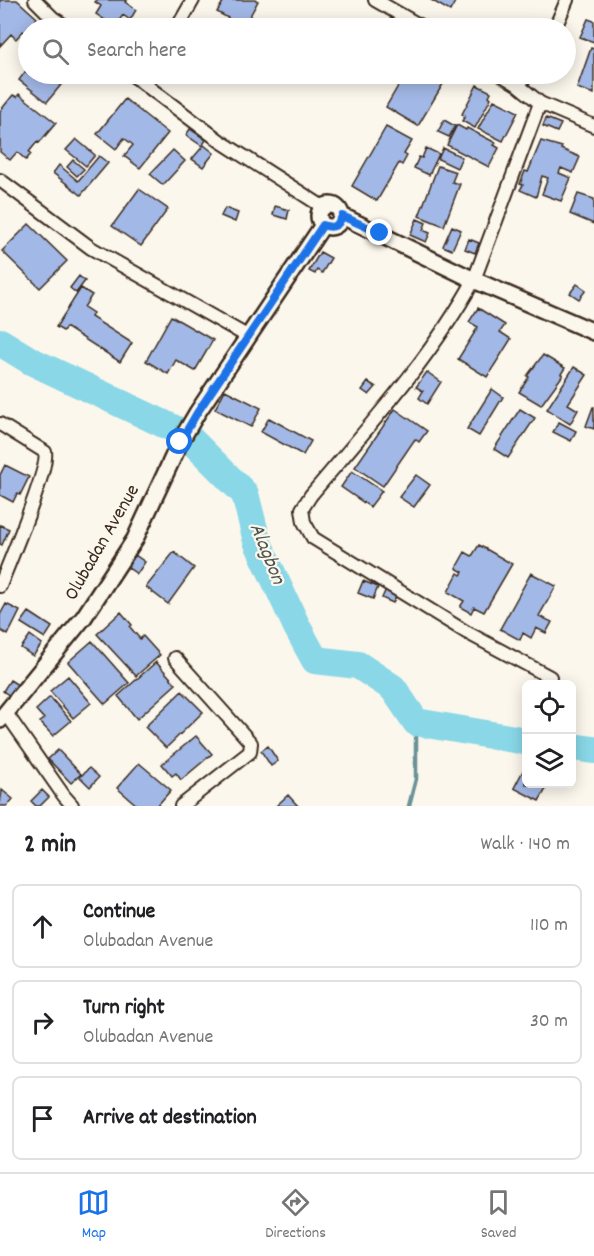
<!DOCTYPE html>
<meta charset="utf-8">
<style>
body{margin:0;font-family:Dekko,sans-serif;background:#f6f6f6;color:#202124}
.controls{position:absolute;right:18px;bottom:18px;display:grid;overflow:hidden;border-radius:9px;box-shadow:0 3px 15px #0003}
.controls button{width:54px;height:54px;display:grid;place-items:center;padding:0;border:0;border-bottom:2px solid #e0e0e0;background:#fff;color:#202124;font:30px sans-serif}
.stop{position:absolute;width:18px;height:18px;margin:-14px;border:4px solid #1a73e8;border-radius:50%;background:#fff}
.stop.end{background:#1a73e8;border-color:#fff;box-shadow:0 2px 6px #0008}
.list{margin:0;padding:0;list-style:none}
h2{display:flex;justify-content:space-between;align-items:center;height:78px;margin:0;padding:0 24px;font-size:26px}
h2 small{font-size:20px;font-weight:400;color:#757577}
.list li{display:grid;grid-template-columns:39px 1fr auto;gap:18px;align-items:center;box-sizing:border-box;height:84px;margin:0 12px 12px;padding:0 12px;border:2px solid #e0e0e0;border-radius:9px}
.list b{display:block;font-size:22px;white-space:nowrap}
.list p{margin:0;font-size:20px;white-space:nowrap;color:#757577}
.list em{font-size:20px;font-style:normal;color:#757577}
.icon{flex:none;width:33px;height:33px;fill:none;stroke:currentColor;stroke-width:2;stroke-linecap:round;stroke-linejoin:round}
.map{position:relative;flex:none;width:594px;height:806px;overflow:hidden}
.search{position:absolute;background:#fff;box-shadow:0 3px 15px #0003;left:18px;right:18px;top:18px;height:66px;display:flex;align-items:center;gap:15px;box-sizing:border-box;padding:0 21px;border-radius:33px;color:#757577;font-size:22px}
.sheet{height:366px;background:#fff}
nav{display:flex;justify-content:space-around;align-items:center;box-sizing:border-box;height:84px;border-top:2px solid #e0e0e0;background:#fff;font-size:16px;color:#757577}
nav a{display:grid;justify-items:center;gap:3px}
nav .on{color:#1a73e8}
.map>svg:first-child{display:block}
</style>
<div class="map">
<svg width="594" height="806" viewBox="0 0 594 806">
<rect width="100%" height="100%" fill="#fbf7ec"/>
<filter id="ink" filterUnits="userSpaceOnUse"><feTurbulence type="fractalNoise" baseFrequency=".0167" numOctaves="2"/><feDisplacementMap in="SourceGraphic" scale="12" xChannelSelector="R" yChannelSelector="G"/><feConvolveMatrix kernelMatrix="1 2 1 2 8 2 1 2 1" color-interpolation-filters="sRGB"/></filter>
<g filter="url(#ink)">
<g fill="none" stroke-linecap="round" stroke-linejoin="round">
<!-- stream -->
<path stroke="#6a9297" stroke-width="4.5" d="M409,806l7,-27v-57"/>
<!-- river -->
<path stroke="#89d7e7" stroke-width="28" d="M0,342l31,19 154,73 60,60 12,47 40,86 18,33 43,5 35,23 23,34 110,19
M572,747l22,3"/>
</g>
<!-- building -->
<path fill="#a2b8e6" stroke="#3b2a1e" stroke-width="1.5" d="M0,0h17l20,18 -12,15 -2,-2 -7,8 -5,-5 -11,12z
M97,0h30l-2,2 11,8 -6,10 -7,-5 -9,13h-3l-8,-5 2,-3 -9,-6 5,-8 -6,-4z
M218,0h38l2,1 -14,26 -9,-6 -3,4 -6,-4 2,-3 -11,-6 6,-10z
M431,0h25l-6,11z
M588,19l6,2v21l-14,-5z
M591,48l3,1v45l-17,-6z
M28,68v6h42l-23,28 -28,-22z
M405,74h44l-31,52 -32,-19z
M477,85l14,7 -2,4 2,2 -16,30 -13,-7 3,-5 -3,-2z
M19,94l37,29 -17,20 -2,-1 -8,10 2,2 -5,6 -9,-8 -7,8 -10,-8v-41l13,-16 4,2z
M125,99l43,34 -28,35 -16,-12 9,-11 -9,-7 -8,11 -19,-15z
M494,100l24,12 -15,29 -25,-12z
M546,118l15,6 -4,8 -14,-6z
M444,120l11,6 -6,11 -11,-5z
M457,125l9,5 1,-2 29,15 -2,2 5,3 -10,19 -42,-22z
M386,127l26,14 -8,13 3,2 -5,9 -3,-2 -22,38 -25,-15z
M190,129l16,11 -4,6 -16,-11z
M76,139l19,16 -9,11 -20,-16z
M541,141l21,6 -1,2 19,8 -7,16 -12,-5 -2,5 12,5 -10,23 -19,-7 6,-16 -6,-2 -6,21 -16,-7 3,-5 -3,-1 5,-13 3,1z
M204,145l10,8 -11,14 -11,-8z
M426,148l13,6 -10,21 -15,-7 5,-11 3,1z
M443,148l19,9 -5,11 -19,-9z
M173,150l12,11 -22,24 -13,-11z
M99,156l9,7 -27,32 -28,-22 6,-8 19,16z
M73,160l11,9 -7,7 -10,-9z
M438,166l18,6 -4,10 8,2 -16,42 -25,-10z
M139,189l29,20 -27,37 -29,-20z
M578,194l16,5v25l-24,-10z
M275,206l14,4 -2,9 -14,-4z
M225,208l13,5 -3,9 -14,-6z
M417,219l9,4 -3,7 7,3 -4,9 -16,-7z
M29,224l38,37 -27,27 -38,-37z
M452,226l9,4 -9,20 -9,-4z
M469,239l10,4 -4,10 -10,-4z
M320,252l11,6 -9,15 -5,-3 -2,4 -6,-3z
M79,276l6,5 -9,12 -6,-5z
M577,284l9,6 -7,9 -9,-6z
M81,288l11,7 -8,12 9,6 -2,4 41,26 -12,19 -54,-35 -3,4 -7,-4z
M478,308l27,17 -5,7 11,7 -24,38 -29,-18 20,-32 -9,-5z
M171,316l42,24 -18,31 -19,-11 -8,14 -22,-13z
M543,355l22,13 -4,6 2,1 -22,30 -22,-13 10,-15 -2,-1z
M574,367l13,8 -19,29 10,6 -8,14 -23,-15z
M427,372l14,10 -14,22 -8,-6 4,-7 -7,-4z
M368,382l8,5 -7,8 -7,-5z
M492,389l11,8 -24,39 -12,-7z
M225,390l36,18 -10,19 -36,-18z
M593,407h1v22l-8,-3z
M395,409l32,22 -8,11 -4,-3 -32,47 -28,-19z
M520,409l15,9 -27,40 -14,-9z
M269,418l42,23 -8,14 -42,-23z
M559,422l17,9 -5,10 -18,-9z
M5,465l24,12 -9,18 -3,-1 -4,8 -13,-7v-20z
M352,471l30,20 -12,16 -29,-20z
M416,475l14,10 -16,22 -15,-10z
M0,525l9,4 -7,16 -2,-1z
M479,545l33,19 -28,48 -10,-5 -3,6 -11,-6 4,-6 -16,-9 10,-19 3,2 2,-3 -7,-4 9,-16 7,4z
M174,552l20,16 -26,36 -22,-17z
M135,555l10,7 -8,12 -10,-7z
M531,573l25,13 -17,30 13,6 -6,11 -10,-5 -5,10 -8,-5 -3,7 -20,-11z
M363,581l15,6 -5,12 -15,-6z
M386,589l11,5 -4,9 -11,-5z
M6,604l14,7 -12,24 -8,-5v-15z
M29,612l23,15 -7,11 -24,-15z
M121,612l11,13 -2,2 10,12 3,-3 17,19 -24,21 -39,-42z
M30,635l12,9 -9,12 -12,-8z
M92,641l37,42 -24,21 -37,-42z
M156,662l20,22 -39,35 -19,-23z
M68,676l23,27 -18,15 -23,-27z
M10,680l8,5 -8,11 -7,-5z
M182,691l21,21 -37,36 -21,-21z
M50,697l21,24 -18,15 -13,-14 4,-3 -8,-9z
M196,736l16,18 -31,26 -5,-7 -4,3 -10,-12z
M268,746l10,15 -7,5 -10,-15z
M58,750l23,24 -10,9 -23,-24z
M139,763l32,27 -14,16h-19l-21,-18z
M526,765v19h23l-10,17 -25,-13z
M89,768l10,9 -9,10 -10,-10z
M2,790l11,9 -6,7h-7z
M42,790l7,7 -9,9h-4l-5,-5z
M288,795l10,11h-22z"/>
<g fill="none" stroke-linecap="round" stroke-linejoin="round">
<!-- minor casing -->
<g stroke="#3b2a1e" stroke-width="16">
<path id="minor" d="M35,0l18,18 15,10
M375,0l49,28
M177,28l16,-28
M555,28l12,-28
M131,74l89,67 103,66
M500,74l18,11 22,18 54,23
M146,84l6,-10
M518,85l10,-11
M540,103l-66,177c-42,77 -106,147 -163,215l-9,14 2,13 9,16 153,94 84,45
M0,180l91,68 156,88
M0,424l45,28c5,15 -37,113 -45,134
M175,658l76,85 -1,9 -69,54
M6,713l58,83 8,9 -1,1"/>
</g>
<!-- tertiary casing -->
<g stroke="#3b2a1e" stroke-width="20">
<path id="tertiary" d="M319 216a11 11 0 1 1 22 0a11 11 0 1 1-22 0Z
M342,216l132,64 120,52
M0,720l84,-103 51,-78 45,-97 17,-29 126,-188"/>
</g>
<!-- minor -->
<use href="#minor" stroke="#fbf7ec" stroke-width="12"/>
<!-- tertiary -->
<use href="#tertiary" stroke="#fbf7ec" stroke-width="15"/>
</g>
</g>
<g fill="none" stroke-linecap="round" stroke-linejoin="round" filter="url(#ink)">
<!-- route -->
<path stroke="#1a73e8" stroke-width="8" d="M180,442l17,-29 126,-188c10,4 16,1 19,-9l38,17"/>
</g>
<g text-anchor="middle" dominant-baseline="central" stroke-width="4.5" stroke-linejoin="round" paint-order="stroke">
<!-- street labels -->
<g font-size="20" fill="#3b2a1e" stroke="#fbf7ec">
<text transform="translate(103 543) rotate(-60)">Olubadan Avenue</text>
</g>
<!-- water labels -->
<g font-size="21" font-style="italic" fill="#4e5550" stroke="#fbf7ec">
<text transform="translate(266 554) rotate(68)">Alagbon</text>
</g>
</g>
</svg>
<div class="controls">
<button><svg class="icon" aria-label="locate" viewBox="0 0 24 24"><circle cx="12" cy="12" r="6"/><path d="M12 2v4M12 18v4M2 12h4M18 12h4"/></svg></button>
<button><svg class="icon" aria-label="layers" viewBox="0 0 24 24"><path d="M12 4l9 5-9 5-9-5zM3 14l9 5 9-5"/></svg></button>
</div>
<div class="stop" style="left:180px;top:442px"></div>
<div class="stop end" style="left:380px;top:233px"></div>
<div class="search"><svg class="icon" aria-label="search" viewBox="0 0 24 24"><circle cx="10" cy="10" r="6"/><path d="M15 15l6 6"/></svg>Search here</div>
</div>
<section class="sheet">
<h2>2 min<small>Walk · 140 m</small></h2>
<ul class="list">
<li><svg class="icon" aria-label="ahead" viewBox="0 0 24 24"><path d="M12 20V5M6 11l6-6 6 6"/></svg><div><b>Continue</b><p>Olubadan Avenue</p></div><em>110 m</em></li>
<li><svg class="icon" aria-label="right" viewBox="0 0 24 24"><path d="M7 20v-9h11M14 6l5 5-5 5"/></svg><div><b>Turn right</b><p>Olubadan Avenue</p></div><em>30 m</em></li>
<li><svg class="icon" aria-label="arrive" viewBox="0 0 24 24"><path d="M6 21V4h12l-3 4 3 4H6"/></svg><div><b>Arrive at destination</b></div></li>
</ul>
</section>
<nav>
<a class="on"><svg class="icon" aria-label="map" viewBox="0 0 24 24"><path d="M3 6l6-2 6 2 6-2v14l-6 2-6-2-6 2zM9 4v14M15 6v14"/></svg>Map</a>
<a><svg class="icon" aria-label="directions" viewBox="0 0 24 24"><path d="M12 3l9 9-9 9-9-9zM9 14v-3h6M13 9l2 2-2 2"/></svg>Directions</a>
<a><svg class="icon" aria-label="saved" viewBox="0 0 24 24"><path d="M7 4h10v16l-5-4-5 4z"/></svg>Saved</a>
</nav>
